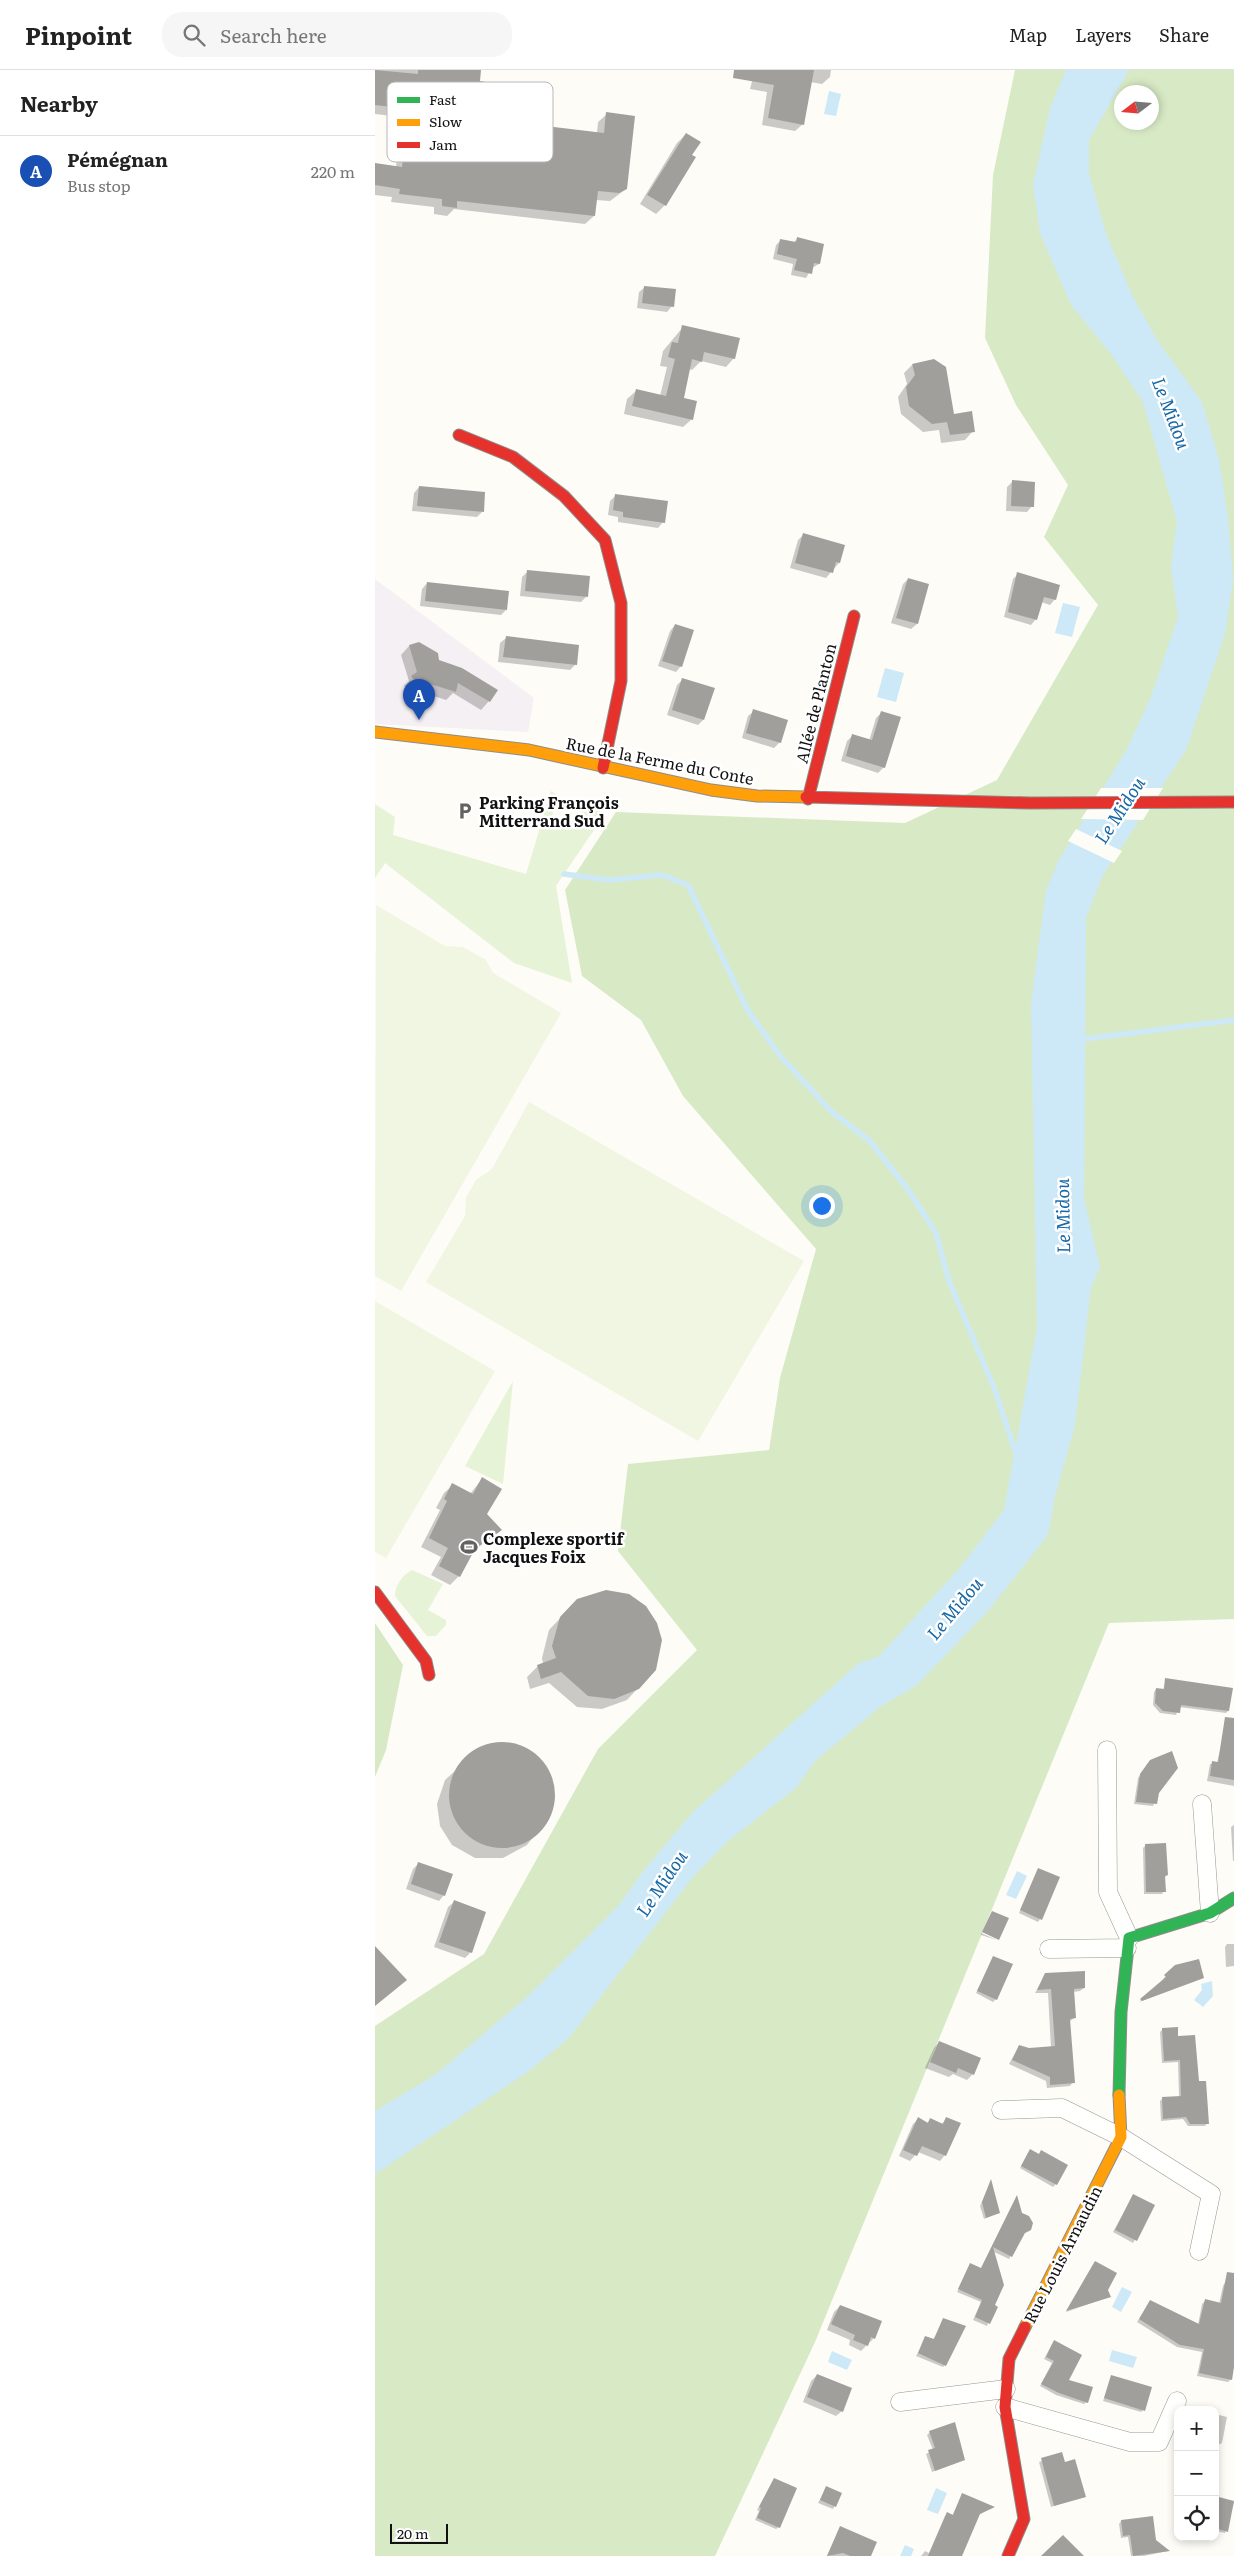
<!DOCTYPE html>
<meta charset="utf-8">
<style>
body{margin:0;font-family:Literata,serif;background:#f6f6f6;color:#222}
.controls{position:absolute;right:15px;bottom:15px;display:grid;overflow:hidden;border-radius:10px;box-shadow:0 2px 8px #0003}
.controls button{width:45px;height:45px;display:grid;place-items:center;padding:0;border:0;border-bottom:1px solid #e0e0e0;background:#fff;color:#222;font:25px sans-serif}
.compass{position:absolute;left:739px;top:15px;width:45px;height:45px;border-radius:50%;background:#fff;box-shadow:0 2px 8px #0003;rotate:254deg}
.scale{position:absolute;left:15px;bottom:12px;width:58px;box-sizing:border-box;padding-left:5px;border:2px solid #111;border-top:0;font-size:14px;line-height:18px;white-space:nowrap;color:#111;-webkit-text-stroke:4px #fff;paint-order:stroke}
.you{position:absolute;left:446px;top:1135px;width:18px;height:18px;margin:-12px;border:4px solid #fff;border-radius:50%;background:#1a73e8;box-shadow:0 0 0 8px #1a73e833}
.badge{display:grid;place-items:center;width:32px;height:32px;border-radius:50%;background:#646362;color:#fff;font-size:16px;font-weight:700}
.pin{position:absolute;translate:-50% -41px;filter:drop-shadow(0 1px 2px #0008)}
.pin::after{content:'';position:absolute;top:26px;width:18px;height:15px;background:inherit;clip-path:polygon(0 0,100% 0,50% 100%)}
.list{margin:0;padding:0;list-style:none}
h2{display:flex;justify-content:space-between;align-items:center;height:65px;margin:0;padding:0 20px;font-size:21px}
h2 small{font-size:16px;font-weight:400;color:#767676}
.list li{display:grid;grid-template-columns:32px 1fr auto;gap:15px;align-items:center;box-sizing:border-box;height:70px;padding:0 20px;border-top:1px solid #e0e0e0}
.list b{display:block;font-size:19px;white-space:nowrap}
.list p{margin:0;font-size:16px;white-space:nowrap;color:#767676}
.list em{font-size:16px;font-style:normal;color:#767676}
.icon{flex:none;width:28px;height:28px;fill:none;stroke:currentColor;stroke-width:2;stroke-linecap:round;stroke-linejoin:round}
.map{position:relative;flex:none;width:859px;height:2486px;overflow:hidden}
header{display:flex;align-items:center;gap:30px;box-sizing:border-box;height:70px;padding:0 25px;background:#fff;border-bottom:1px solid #e0e0e0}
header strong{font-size:24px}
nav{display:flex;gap:28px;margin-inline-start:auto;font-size:18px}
.search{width:350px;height:45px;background:#f6f6f6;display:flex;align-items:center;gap:12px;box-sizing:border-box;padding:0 18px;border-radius:20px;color:#767676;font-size:19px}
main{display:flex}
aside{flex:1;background:#fff}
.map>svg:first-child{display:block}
</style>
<header>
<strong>Pinpoint</strong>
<div class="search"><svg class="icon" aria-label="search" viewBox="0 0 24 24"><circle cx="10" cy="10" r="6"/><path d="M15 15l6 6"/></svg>Search here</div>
<nav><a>Map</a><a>Layers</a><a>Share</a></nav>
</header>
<main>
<aside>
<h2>Nearby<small></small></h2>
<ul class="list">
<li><span class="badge" style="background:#1a4fb4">A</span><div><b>Pémégnan</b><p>Bus stop</p></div><em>220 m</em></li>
</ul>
</aside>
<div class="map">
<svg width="859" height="2486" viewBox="0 0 859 2486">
<rect width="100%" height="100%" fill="#fdfcf7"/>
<!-- industrial -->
<path fill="#f5f0f3" d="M0,509l159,119 -6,34 -153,-8z"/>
<!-- green -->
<path fill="#e7f3d7" d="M176,721l5,3 -4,23 28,6 4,-24 20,16 -48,71 16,97 -58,-20 -129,-100 -10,15v-74l20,13 -2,18 133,39z
M138,1311l-10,103 -38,-18z
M37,1500l31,14 -15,26 18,10v5l-10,11h-9l-32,-40c0,-10 7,-21 17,-26z"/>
<!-- forest -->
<path fill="#d8eac5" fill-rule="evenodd" d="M640,0h219v1549l-125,4 -294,719 -100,214h-340v-530l109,-72 114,-205 99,-99 -79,-99 10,-87 141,-14 11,-72 36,-129 -133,-153 -42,-76 -59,-44 -17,-86 51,-78 289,11 92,-43 101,-175 -54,-68 24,-52 -52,-80 -31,-67 8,-163zM746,22h30v30h-30z
M0,1553l28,42 -17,85 -11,27z"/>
<!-- pitch -->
<path fill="#f0f6e1" d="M1,835l69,41 18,1 23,13 7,13 68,40 -160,278 -26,-15z
M154,1032l275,159 -106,180 -272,-159 39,-66 1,-18 10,-18 16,-11z
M0,1231l120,70 -109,187 -11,-6z"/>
<!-- water -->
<path fill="#cde8f7" d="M691,0h63l-40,70v33l16,58 28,66 26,46 43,59 17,57 9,59 5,61 -8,55 -39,116 -83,125 -17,43 -2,280 16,69 -9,20 -16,138 -20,72 -7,38 -60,76 -72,75 -35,20 -66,55 -19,27 -69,54 -34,35 -125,162 -39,32 -154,103v-63l60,-36 91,-77 93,-93 25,-35 49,-58 166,-149 19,-6 81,-88 45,-59 33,-182 -6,-325 15,-113 13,-30 67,-109 26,-57 26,-77 -7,-50 6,-45 -34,-120 -32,-48 -40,-49 -31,-72 -7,-48 17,-77z
M454,21l12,3 -5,22 -12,-2z
M688,533l17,4 -8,30 -17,-4z
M510,598l19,5 -8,29 -19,-5z
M642,1801l10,5 -11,23 -10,-4z
M837,1911l1,15 -10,11 -9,-7 8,-10 -1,-6z
M747,2217l10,5 -11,20 -9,-5z
M737,2280l25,7 -4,11 -24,-7z
M457,2281l20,9 -5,10 -19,-8z
M561,2418l11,5 -9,21 -11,-4z
M530,2475l9,4 -3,7h-11z"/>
<!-- pier -->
<path fill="#fdfcf7" d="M726,718h62l-20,32 -62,-1z
M701,759l46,22 -8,12 -46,-22z"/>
<!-- shadow -->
<path fill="#0003" d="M0,0h105l-2,12 8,39 111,12 1,-11 9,-8 19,75 -16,12 -14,-1 -2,16 -9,8 -131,-15 -7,7 -13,-2v-7l-43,-5 1,-5 -17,-2v-31l21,3 5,-50 -26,-3z
M380,0h76l-1,7 -8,7 -12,-2 -7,42 -8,7 -33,-6 5,-33 -17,-3z
M311,64l5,21 -26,50 -9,9 -16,-10 37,-61z
M422,169l22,25 -7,4 -6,10 -15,-3 2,-11 -20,-5 3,-14 5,-5 12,3z
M270,217l27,19 -5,6 -30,-4 2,-16z
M308,257l51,31 -8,9 -25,-6 -9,9 -3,-1 -7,30 10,20 -9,8 -59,-13 3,-15 9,-8 24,5 7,-29 -7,-1 3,-15z
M537,295l41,50 20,16 -8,9 -24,3 -2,-13 -16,2 -22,-18 -3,-17 9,-13 -3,-11z
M638,411l19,25 -5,6 -21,-1 1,-24z
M44,417l63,25 -5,5 -65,-6 2,-18z
M241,425l47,27 -5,6 -40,-6v-5l-10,-2 2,-14z
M428,465l40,11 -4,17 -13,15 -36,-10 8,-28z
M153,501l58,26 -5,5 -61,-6 2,-19z
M643,504l37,25 -5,6 -9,-3 -5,17 -5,6 -27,-8 9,-38z
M533,509l20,6 -11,39 -6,5 -20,-6 12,-39z
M52,513l79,27 -5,5 -81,-9 2,-17z
M300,555l6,41 -5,6 -18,-6 12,-35z
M131,568l71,8 -2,19 -5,5 -72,-8 2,-19z
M34,576l29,15 51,40 -8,9 -28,-17 -7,7 -28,-9 -7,4 -7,-9 5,-5 -8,-26z
M308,609l20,41 -5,5 -31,-10 10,-30z
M379,641l26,31 -6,6 -32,-10 6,-22z
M507,642l2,55 -6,6 -37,-12 6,-20 6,-6 16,6 7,-23z
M107,1409l4,35 14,16 -29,23 -12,23 -9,9 -19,-10 10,-18 -20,-10 19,-37 -4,-2 8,-15 9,-8 17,9z
M191,1542l72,76 -11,12 -25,9 -25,-2 -28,-24 -19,6 -3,-12 11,-11 5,-2 -1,-6 7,-28z
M791,1610l62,31 -2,2 -47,-6 -3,8 -16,-2 -7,-8 1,-13 2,-3 7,1z
M847,1672l12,2v42l-27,-5 3,-17 7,-1z
M132,1673l20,6 17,14 10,28 -4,25 -23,29 -24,13h-28l-23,-13 -12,-19 -3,-22 8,-24 35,-32z
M773,1694l10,29 -5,13 -19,-2 4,-26z
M859,1755v36h-1l-2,-34z
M770,1776l22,29 -3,3v13l-2,3h-18l-1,-46z
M44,1793l25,32 -5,6 -33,-12 7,-20z
M664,1800l1,49 -2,3 -19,-9z
M79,1832l31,11 -15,40 -5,5 -31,-11 14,-40z
M606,1863l16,7 -16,-5z
M852,1874h7v22l-8,1 -1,-20z
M619,1887l2,42 -3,3 -17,-9z
M801,1896l27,11 -64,25 25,-22 -1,-1z
M671,1904l38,14 -4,3 -7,1 1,26 -5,4 4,60 -3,4 -23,2 -1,-7 -37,-17 10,-18 10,4 22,-2 -3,-55h-13z
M788,1959l14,8 21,45 9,41 -2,3h-17l-5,-7 -22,2 -1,-20 3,-3 16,-1 -1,-35 -16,1 -2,-31z
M564,1972l34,32 -6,6 -14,-6 -4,3 -24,-9 9,-20z
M543,2049l9,4 3,-3 11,5 5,-6 -1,36 -5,6 -22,-9 -8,9 -11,-5 14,-32z
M653,2083l11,2 17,29 -3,3 -33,-19z
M616,2111l8,31 -15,7 -4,-13z
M758,2125l21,11 -21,37 -20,-11z
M641,2128l5,16 8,16 -6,4 -14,25 -17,-8 2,55 -7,20 -14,-6 8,-18 -24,-10 13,-27 11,4z
M718,2195l16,32 -43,15z
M850,2213l9,2v75l-3,19 -3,3 -31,-6 5,-24 -25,-5 -40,-25 13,-20 48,23 4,-21 3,-3 14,3 4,-18z
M465,2236l34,32 -13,13 -12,-6 1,-5 -23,-10 7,-18z
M569,2249l1,46 -2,2 -27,-11 10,-18 7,2z
M677,2274l15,37 20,21 -3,2 -28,-9 -16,-9 12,-23 -8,-4z
M442,2305l25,36 -6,5 -33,-14 8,-21z
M737,2306l31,34 -2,2 -38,-11z
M840,2344l12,3 -5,26 -4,2 -3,8z
M555,2362l34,28 -32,12 -6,-18 7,-4 -6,-15z
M686,2384l3,10 20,32 -33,11 -12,-45z
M399,2409l5,48 -3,2 -21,-9 4,-9 -2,-1z
M451,2418l15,6 -8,15 -15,-6z
M587,2425l31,12 -15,8 -29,41h-28l4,-5 4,2 16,-37 2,-3 5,3z
M840,2425l2,3 17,4 -9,31 -10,-2z
M746,2451l34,20 13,10 -24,5h-13l-3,-19 -7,1 -2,-14z
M465,2458l30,28h-43z"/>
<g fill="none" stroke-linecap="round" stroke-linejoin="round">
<!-- stream -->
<path stroke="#cde8f7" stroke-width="5.5" d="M189,804l45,6 53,-5 26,10 60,126 33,46 52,56 36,27 38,48 29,45 13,48 46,109 22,67
M702,970l157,-20"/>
</g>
<!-- building -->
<path fill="#a19f9c" d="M0,0l43,4v-4h63l-1,11 12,2 -4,36 116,14 2,-21 29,4 -8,73 -8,4 -21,-2 -3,25 -138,-15v7l-15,-2v-7l-43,-5 1,-5 -25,-4v-22l27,4 7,-58 -34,-4z
M359,0h80l-10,55 -36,-7 6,-33 -41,-7z
M311,63l15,9 -9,13 4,2 -30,49 -19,-11z
M422,167l27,7 -4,20 -6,-1 -2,11 -18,-4 3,-11 -20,-5 3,-15 16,3z
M269,216l32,3 -2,18 -32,-4z
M307,255l58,13 -5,21 -31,-7 -2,10 -10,-3 -8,39 13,3 -4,19 -61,-14 4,-17 30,7 9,-37 -7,-2 4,-15 6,1z
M559,289l12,8 8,47 18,-3 3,21 -25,3 -3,-13 -15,2 -23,-18 -3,-19 9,-12 -3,-11z
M637,410l23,2 -1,25 -23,-1z
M44,416l66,6 -1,20 -67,-6z
M240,424l53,7 -3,22 -42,-6v-5l-10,-2z
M428,463l42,12 -5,18 -4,-1 -3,11 -38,-10z
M152,500l63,6 -2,21 -63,-6z
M642,502l43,13 -4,15 -12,-3 -7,23 -29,-8z
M533,508l21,6 -11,40 -22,-6z
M52,512l82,9 -2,19 -82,-9z
M300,554l19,6 -12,37 -20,-6z
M131,566l73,9 -2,20 -74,-8z
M44,572l19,11 1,7 23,8 36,22 -8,12 -32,-19 -2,9 -29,-9 -7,5 -9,-12 6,-4 -8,-27z
M307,608l33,10 -11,32 -32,-10z
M378,639l35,11 -7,23 -35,-10z
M506,641l20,6 -16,51 -39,-12 6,-22 20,6z
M107,1407l20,12 -15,25 15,16 -27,19 -15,28 -21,-11 9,-18 -19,-10 18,-37 -3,-2 8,-16 21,11z
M231,1520l23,4 17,12 11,17 5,17 -6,30 -17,19 -25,10 -26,-3 -27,-24 -20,7 -4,-14 19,-7 -4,-12 8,-29 17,-18z
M790,1608l68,10 -4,23 -48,-6 -1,8 -17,-2 -8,-8 1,-15 8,1z
M850,1647l9,1v62l-24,-4 2,-15 6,1z
M74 1725a53 53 0 1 1 106 0a53 53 0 1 1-106 0Z
M797,1681l6,17 -19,25 -2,11 -21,-2 4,-28 10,-14z
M791,1773l2,32 -3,1 1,16h-20l-1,-48z
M43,1792l35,12 -8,22 -34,-12z
M663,1798l22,9 -18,43 -22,-10z
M79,1830l32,12 -14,41 -33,-11z
M617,1841l17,7 -10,22 -17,-8z
M0,1876l32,34 -32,26z
M618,1886l20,8 -16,36 -20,-9z
M824,1889l5,19 -62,23 -2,-2 26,-22 -2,-2 11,-10z
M710,1901v17l-11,1 2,29 -6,1 5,64 -25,2v-8l-38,-17 7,-15 10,3 26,-2 -4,-57 -14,1 8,-17z
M803,1957v9l17,-1 4,46h7l3,43h-19l-4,-7 -23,2 -1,-22 19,-1 -1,-36 -16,1 -2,-33z
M564,1971l42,17 -7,17 -16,-7 -2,5 -26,-11z
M543,2047l10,6 2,-5 13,6 3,-7 15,6 -15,33 -24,-10 -5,10 -14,-6z
M655,2079l9,5 2,-4 27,15 -11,20 -36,-19z
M616,2109l9,34 -14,5 -4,-16z
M758,2124l22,11 -18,36 -22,-11z
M642,2125l5,18 7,3 4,7 -2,7 -6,3 -13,24 -19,-10 11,38 -9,20 3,2 -8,17 -15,-7 7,-17 -24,-11 12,-26 11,5z
M720,2191l22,12 -9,17 3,7 -45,14z
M852,2202l7,1v94l-2,13 -33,-7 5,-24 -24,-4 -41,-26 11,-19 49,24 6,-25 16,4z
M465,2235l42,16 -7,18 -4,-2 -3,9 -15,-6 2,-5 -24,-11z
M568,2248l23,8 -20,40 -28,-13 7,-17 9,3z
M679,2270l28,15 -13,25 24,7 -5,16 -29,-10 -18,-9 13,-23 -8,-4z
M442,2304l35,14 -9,24 -36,-15z
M736,2305l41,12 -7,24 -41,-13z
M580,2352l10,38 -30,11 -7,-21 7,-2 -6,-17z
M687,2382l3,10 10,-3 11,38 -32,9 -13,-48z
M399,2408l23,10 -17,40 -23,-10 4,-10 -2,-1z
M451,2416l16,7 -6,14 -16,-7z
M587,2423l33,14 -15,7 -18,42h-34l19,-44 6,3z
M840,2426l19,5 -6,31 -13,-4z
M778,2446l3,24 14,11 -37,5 -3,-21 -7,1 -2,-16z
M465,2456l37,16 -6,14h-21l-7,-3 -16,3z
M688,2465l21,21h-43z"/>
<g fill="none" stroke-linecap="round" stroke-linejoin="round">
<!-- street casing -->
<g stroke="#979795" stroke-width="19">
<path id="street" d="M732,1680l1,142 21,46
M827,1734l8,109
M674,1879l78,-1
M626,2040l61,-2 59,29 90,57 -12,57
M525,2332l106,-13
M630,2337l125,35h29l18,-41"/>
</g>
<!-- fast casing -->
<g stroke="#8e8d8b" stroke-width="13">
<path id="fast" d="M744,2025l2,-83 8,-74 81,-25 24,-15"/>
</g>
<!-- slow casing -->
<g stroke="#8e8d8b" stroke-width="13">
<path id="slow" d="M0,662l154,18 182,40 46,6 49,1
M650,2257l96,-190 -2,-42"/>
</g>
<!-- jam casing -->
<g stroke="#8e8d8b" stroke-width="13">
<path id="jam" d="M84,365l54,22 51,39 41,44 16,63v78l-18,87
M431,727l224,6 204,-1
M433,729l46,-183
M0,1522l51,69 3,14
M633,2486l16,-37 -19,-112 4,-48 16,-32"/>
</g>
<!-- street -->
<use href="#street" stroke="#fffffe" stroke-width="18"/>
<!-- fast -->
<use href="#fast" stroke="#30b455" stroke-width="11"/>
<!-- slow -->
<use href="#slow" stroke="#ff9f0a" stroke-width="11"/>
<!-- jam -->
<use href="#jam" stroke="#e5322d" stroke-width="11"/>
</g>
<!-- icons -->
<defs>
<g id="parking-bare" transform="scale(1.35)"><path d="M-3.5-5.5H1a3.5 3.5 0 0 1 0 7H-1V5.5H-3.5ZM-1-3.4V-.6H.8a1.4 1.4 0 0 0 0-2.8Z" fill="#646362" stroke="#fff" stroke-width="2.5" paint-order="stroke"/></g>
<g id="stadium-bare" transform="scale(1.35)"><path d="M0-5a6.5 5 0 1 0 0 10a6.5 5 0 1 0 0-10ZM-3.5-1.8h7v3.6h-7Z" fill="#646362" stroke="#fff" stroke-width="2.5" paint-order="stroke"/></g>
</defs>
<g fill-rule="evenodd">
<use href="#parking-bare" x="90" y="741"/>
<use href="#stadium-bare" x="94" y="1477"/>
</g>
<g text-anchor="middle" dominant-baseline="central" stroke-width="5" stroke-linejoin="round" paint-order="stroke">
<!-- street labels -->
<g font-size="16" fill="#111" stroke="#fff">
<text transform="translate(440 633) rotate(-76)">Allée de Planton</text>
<text transform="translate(285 690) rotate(11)">Rue de la Ferme du Conte</text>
<text transform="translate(687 2184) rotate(-63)">Rue Louis Arnaudin</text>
</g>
<!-- poi labels -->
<g font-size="16" font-weight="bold" fill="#111" stroke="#fff" text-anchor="start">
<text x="104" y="732">Parking François<tspan x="104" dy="18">Mitterrand Sud</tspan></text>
<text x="108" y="1468">Complexe sportif<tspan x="108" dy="18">Jacques Foix</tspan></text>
</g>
<!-- water labels -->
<g font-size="18" font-style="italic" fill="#1768a6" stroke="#fff">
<text transform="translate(797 343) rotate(69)">Le Midou</text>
<text transform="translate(744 740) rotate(-57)">Le Midou</text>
<text transform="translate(687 1146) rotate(-91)">Le Midou</text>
<text transform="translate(579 1538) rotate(-50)">Le Midou</text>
<text transform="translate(286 1813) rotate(-56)">Le Midou</text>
</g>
</g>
<!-- legend -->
<rect x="12" y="12" width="166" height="80" rx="8" fill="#fff" stroke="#b8b8b8" stroke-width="1"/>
<rect x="22" y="27" width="23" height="6" fill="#30b455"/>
<rect x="22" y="49" width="23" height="7" fill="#ff9f0a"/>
<rect x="22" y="72" width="23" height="6" fill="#e5322d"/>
<g font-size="14" fill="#111">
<text x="54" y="35">Fast</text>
<text x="54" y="57">Slow</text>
<text x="54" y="80">Jam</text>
</g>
</svg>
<div class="controls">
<button>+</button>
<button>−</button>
<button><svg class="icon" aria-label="locate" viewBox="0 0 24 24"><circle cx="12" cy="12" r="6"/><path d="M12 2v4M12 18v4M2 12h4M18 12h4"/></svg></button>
</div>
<svg class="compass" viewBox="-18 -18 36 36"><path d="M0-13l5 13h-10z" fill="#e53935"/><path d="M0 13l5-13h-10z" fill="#767676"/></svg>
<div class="scale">20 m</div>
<div class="you"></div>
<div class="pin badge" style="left:44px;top:650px;background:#1a4fb4">A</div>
</div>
</main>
